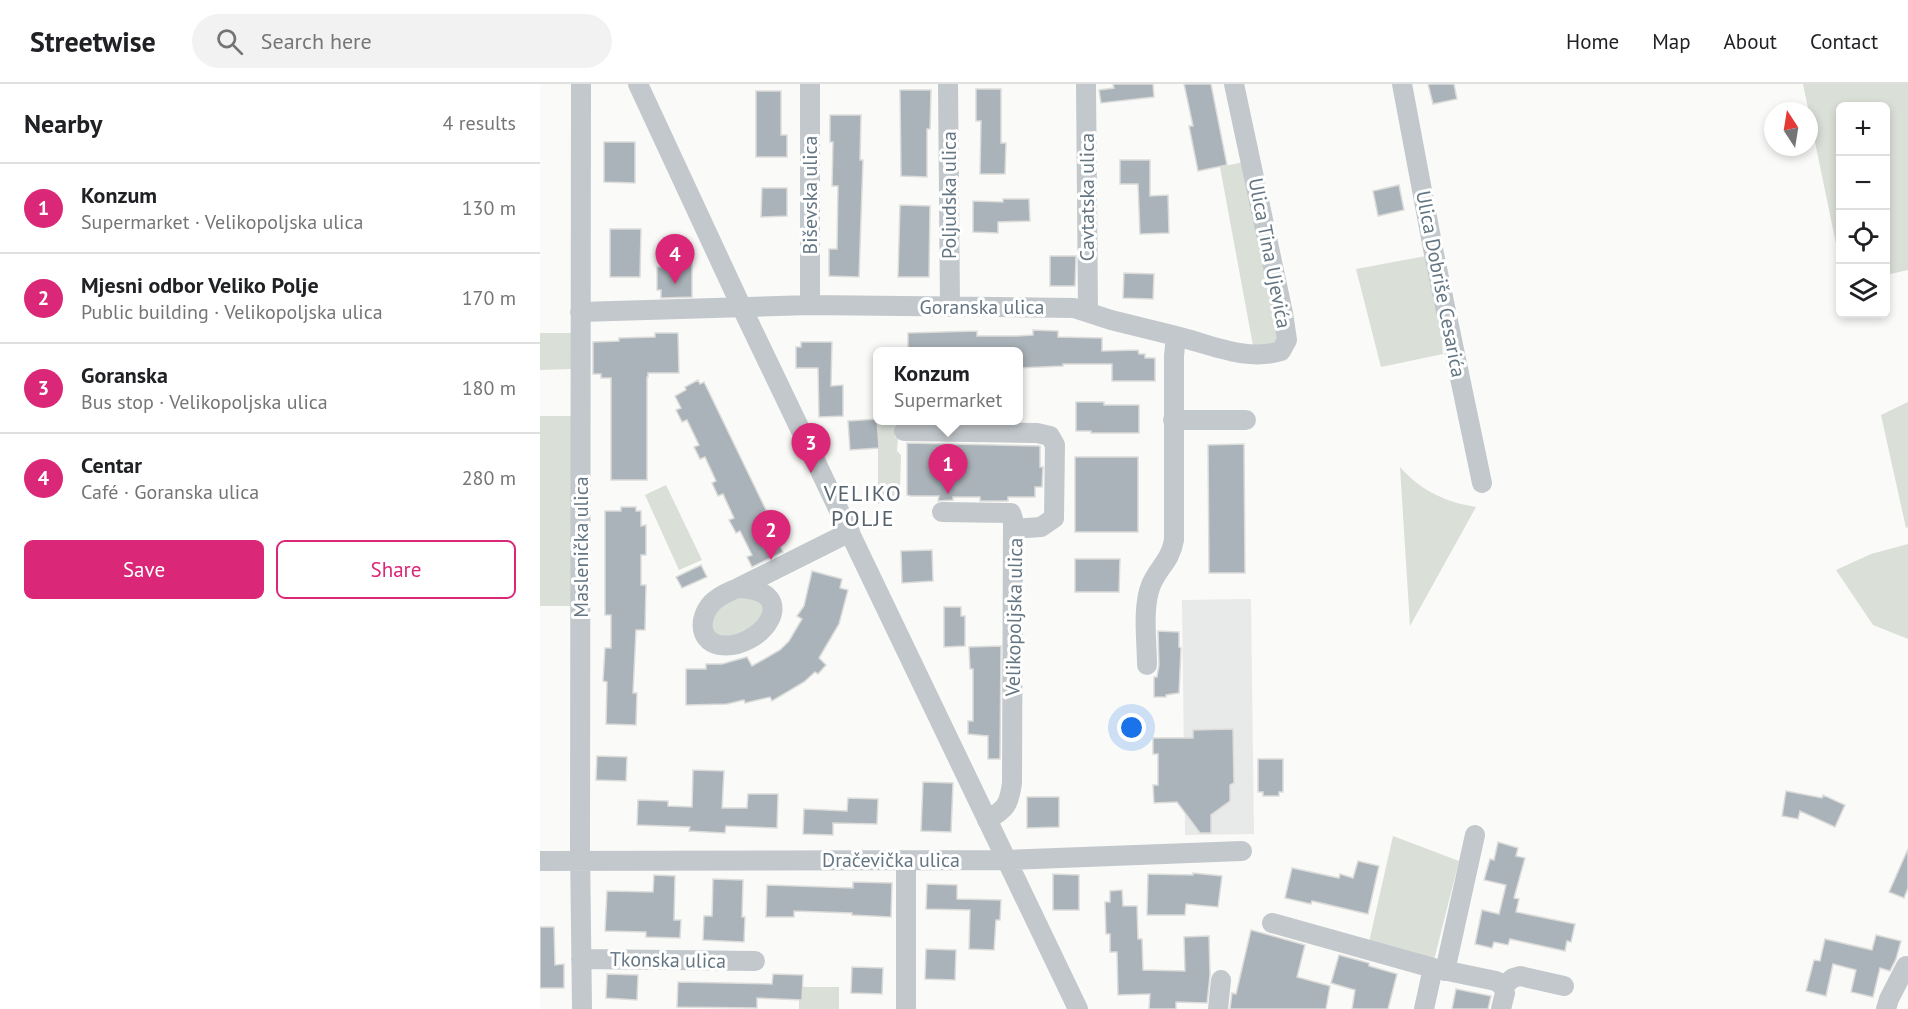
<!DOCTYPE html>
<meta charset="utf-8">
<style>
body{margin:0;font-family:"PT Sans",sans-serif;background:#f2f2f2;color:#202124}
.controls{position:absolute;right:18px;top:18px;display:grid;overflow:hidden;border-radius:9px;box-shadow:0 3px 9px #0003}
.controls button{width:54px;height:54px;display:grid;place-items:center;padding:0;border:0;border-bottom:2px solid #e0e0e0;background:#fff;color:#202124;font:30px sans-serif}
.compass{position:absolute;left:1224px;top:18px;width:54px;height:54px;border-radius:50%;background:#fff;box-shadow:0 3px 9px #0003;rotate:348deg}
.you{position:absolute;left:592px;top:644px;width:21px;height:21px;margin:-15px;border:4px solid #fff;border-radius:50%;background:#1a73e8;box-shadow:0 0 0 9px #1a73e833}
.badge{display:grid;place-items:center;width:39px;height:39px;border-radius:50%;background:#db2777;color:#fff;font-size:20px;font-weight:700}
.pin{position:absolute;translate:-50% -50px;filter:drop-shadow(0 2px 3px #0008)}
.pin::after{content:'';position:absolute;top:32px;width:21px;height:18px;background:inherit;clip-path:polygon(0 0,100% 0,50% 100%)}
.popup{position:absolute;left:333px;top:263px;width:150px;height:78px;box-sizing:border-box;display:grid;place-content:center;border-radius:9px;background:#fff;filter:drop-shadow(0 2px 4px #0005);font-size:20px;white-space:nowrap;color:#757577}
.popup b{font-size:22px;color:#202124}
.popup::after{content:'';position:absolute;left:50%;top:100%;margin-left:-12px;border:12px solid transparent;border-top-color:#fff}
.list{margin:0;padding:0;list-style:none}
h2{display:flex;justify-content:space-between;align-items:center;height:78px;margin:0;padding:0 24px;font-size:26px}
h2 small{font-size:20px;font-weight:400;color:#757577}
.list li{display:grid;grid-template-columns:39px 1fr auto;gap:18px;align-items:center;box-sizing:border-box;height:90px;padding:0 24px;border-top:2px solid #e0e0e0}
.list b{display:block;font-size:22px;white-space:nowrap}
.list p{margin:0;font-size:20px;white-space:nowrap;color:#757577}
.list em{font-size:20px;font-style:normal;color:#757577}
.actions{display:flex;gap:12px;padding:18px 24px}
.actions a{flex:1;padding:14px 0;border:2px solid #db2777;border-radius:9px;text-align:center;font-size:21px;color:#db2777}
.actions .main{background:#db2777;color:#fff}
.icon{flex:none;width:33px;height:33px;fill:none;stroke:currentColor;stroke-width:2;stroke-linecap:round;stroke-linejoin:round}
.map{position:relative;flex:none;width:1368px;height:925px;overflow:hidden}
header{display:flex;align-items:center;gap:36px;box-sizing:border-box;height:84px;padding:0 30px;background:#fff;border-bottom:2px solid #e0e0e0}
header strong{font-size:28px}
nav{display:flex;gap:33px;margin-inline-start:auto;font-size:21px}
.search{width:420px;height:54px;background:#f2f2f2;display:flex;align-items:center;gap:15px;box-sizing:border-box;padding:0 21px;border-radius:33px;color:#757577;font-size:22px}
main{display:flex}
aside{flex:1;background:#fff}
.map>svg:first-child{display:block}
</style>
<header>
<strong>Streetwise</strong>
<div class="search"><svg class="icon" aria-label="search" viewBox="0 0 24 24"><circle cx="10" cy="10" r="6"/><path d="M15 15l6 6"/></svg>Search here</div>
<nav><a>Home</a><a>Map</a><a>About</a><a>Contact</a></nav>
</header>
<main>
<aside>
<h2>Nearby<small>4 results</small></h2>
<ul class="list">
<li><span class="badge">1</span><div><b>Konzum</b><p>Supermarket · Velikopoljska ulica</p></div><em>130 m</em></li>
<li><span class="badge">2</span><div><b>Mjesni odbor Veliko Polje</b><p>Public building · Velikopoljska ulica</p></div><em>170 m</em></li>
<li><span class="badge">3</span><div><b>Goranska</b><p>Bus stop · Velikopoljska ulica</p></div><em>180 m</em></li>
<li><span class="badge">4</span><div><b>Centar</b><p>Café · Goranska ulica</p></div><em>280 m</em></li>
</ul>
<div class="actions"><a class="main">Save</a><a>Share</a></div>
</aside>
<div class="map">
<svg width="1368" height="925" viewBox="0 0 1368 925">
<rect width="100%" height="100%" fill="#fafaf8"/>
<!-- built -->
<path fill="#e8e9e9" d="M711,515l3,235 -69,1 -3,-235z"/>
<!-- green -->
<path fill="#dadfd7" d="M1263,0h105v186l-22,5v-169h-46v157z
M704,78l36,167 -3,14 -23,8 -34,-184z
M886,172l15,76 2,22 -62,13 -25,-98z
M0,249h31v36l-31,1z
M1368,318v125l-2,1 -25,-113z
M0,332h32l1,190h-33z
M338,337h17v16h3l-1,14 4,4 -1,33 -5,7 -17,9z
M860,383c20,23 45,35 76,40l-66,119z
M126,401l36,75 -23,10 -34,-75z
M1368,460v95l-35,-14 -37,-55 35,-16z
M207,508l18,16c-13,24 -22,27 -48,29l-10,-18 6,-10z
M853,752l66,25 -25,99 -65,-18z
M259,903h40v22h-40z"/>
<!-- building -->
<path fill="#aab3b9" stroke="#dcdcda" stroke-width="1.5" d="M573,0h40l1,13 -53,6 -2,-13 15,-2z
M644,0h27l16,81 -29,6 -9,-45h4z
M888,0h26l3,15 -24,5z
M436,5h25v54h5l-1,31h-25l1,-53h-5z
M360,6h31l-1,39h-3v48l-26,-1z
M216,7h25v44h6v22h-31z
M290,31h31l-1,45h3l-4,117 -30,-1v-27h8l1,-63h-6l1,-44h-3z
M64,58h31v41l-31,-1z
M580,76h30v36l18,-1 1,38 -29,1 -2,-50h-18z
M859,101l5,25 -26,6 -5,-25z
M222,104h25v28l-26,1z
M463,115h26l1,22 -32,1v11l-25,-1v-31l30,1z
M360,121l30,1 -1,71h-31z
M70,145h31l-1,48h-30z
M510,172h26l-1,30h-25z
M125,179h27v34l-31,1v-8h-4v-23h8z
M584,189l30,1 -1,25 -30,-1z
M493,246l25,1v6l44,1v13l36,-1 1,4h6v4h10v23h-43v-17h-49v2l-45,2v-17h-110v-18l69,-2v5h40l16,-1z
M115,249h23l1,40h-31v4h-1v103h-36v-102h-10v-4h-8v-32l26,-1v-3l36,-1z
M261,258h31l-1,44 12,-1v31l-24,1 -1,-49h-22v-21h5z
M158,296l2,4 4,-2 77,159 -3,1 5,10 -31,15 -5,-10 5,-2 -12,-24 -4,2 -7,-13 5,-2 -11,-24 -5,2 -6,-13 4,-2 -11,-24 -5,2 -6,-12 5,-2 -12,-25 -5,2 -6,-12 5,-2 -6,-12 11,-6 -1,-3z
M536,318h28v3h35v28h-48v-2h-15z
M337,335l2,29 -29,2 -2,-29z
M367,359l133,3v21h3l-1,20h-7v10h-27v4h-28v-4h-27v3l-15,1 1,-5h-28l-4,-1z
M704,360l1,129h-36l-1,-128z
M535,373h63v75h-63z
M81,423h15v4h5v15l5,-1v30h-5v30h5l-1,45h-9l-3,63h4l-1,32 -30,-1 1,-42 -4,-1 2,-33h6v-33h-6v-104h16z
M392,466l1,31 -31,2 -1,-32z
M535,475h45l-1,33h-44z
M161,481l6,12 -25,11 -6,-11z
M272,487l30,8 -2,9 8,2 -9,34 -20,34 7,7 -8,9 -3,-2 -11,10 -32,19 -2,-4 -25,6 -1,-3 -17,4 -41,1v-36h20v-5h16l25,-7 5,9 28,-16 9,-9 13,-22 -5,-3 7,-10z
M404,523h17v9h4v30l-21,1z
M618,547l21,1v15l2,1 -2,45 -13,2v2h-12v-20h3l2,-12z
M461,562l-1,113h-12v-23l-20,-2v-13h5v-52h-3l-1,-22z
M693,645l1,54 -4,2v16l-19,14v18h-11l-23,-31 -23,1 -1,-18h5v-31h-5v-16h40v-8z
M57,672l30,1 -1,24 -30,-1z
M718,675h25v33h-4v4h-16v-4h-5z
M153,686l31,1 -2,37h25l1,-14h30l-1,34 -51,-2 -1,7 -36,-2 1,-4 -53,-2 1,-25 30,1v5l24,1z
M383,698l30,1 -2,49 -30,-1z
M1246,707l36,7 1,-3 22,10 -10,22 -35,-16 -2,8 -16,-3z
M487,713h32v30l-32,1z
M308,714l30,1 -1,25 -44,-1v12l-30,-1 1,-25 43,2z
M958,758l20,6 -2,8 9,2 -11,40 5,1 -3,13 59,12 -4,18 -4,-1 -2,10 -55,-12 -2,6 -14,-3 -2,6 -17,-4 7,-34 17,4 7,-29 -22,-5 6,-21 4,1z
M1368,765v39l-4,10 -15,-6z
M818,777l21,5 -11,48 -56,-13 -1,3 -26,-6 7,-30 47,10 1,-4 13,4z
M653,789l29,3 -4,31 -32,-3 -1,11h-38l1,-41 45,1z
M513,790l26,1v35h-26z
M114,791l21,1 -1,44h7l-1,18 -34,-1v-5l-41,-1 2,-40 46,1z
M173,795l30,1 -1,37h3l-1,25 -41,-2 1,-24h8z
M313,798l39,1 -1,34 -39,-2v-2l-58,-2v6h-28l1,-32 86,3z
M387,800l30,1v14l44,1 -1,20h-4l-2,30 -25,-1 1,-39 -44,-1z
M582,806l1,16h14l1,33h4l1,31 42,1 -1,-34 25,-1 1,39 -3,28 -31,-1v7h-27l1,-15 -32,1 -1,-43h-7v-18h-4l-1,-32h5v-11z
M0,843h14l1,38 9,-1v24h-24z
M711,846l54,15 -8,32 33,9 -4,23h-96l2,-16 4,1z
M1336,851l25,6 -5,18 -6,12 -10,-3 -7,29 -22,-5 5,-22 -23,-6 -7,32 -20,-5 8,-31 6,1 5,-22 47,11z
M386,865l30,1 -1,30 -30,-1z
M799,871l30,8v3l28,8 -9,35h-36l3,-19 -24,-7z
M312,883l31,1 -1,26 -31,-1z
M67,890l31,1 -1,25 -31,-2z
M233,890l30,1 -1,25 -45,-2v10l-80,-1 1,-25 94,2z
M916,905l35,7 -3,13h-36z"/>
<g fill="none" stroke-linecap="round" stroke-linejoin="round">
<!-- minor -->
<path stroke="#c3c8cc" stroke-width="20" d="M41,0l-1,764 2,161
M98,0l104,224 336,701
M408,0l2,223
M546,0l2,227
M862,0l32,170 48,229
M270,221v-221
M40,228l230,-7 264,3 37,12 65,16 -2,20v184c-4,22 -15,26 -23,45 -9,22 -4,57 -4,80
M636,252c33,8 71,26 105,15l6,-11 -4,-27 -49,-229
M633,336h73
M364,347l133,2 13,3 5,9 -1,73 -13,9 -28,2
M402,428l64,1h5l2,6 -1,264c-3,22 -6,26 -25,37
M198,504c67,2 23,64 -19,57 -23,-5 -19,-32 -5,-44 7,-6 16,-10 24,-13z
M198,504l112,-56
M0,777l466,-1 236,-9
M366,777v148
M732,839l161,45 -9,41
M41,875l174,2
M893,884l63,13 7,5 2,7 -4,16
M905,887l30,-136
M963,902l10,-8 7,-2 44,10
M678,925l3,-29
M1346,925l3,-10 17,-33"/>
</g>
<g text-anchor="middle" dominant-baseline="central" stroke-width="6" stroke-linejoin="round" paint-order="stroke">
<!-- street labels -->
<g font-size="20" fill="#657683" stroke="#fff">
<text transform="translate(270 111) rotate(-90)">Biševska ulica</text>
<text transform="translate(409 111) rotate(-90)">Poljudska ulica</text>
<text transform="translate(547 113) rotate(-90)">Cavtatska ulica</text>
<text transform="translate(730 169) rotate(79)">Ulica Tina Ujevića</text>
<text transform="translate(901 200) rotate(79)">Ulica Dobriše Cesarića</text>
<text x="442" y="223">Goranska ulica</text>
<text transform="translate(41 463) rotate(-90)">Maslenička ulica</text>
<text transform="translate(474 533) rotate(-89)">Velikopoljska ulica</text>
<text x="351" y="776">Dračevička ulica</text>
<text transform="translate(128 876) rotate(1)">Tkonska ulica</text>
</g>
<!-- quarter labels -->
<g font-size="22" letter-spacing="1.5" fill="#57646e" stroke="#fff">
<text x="323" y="409">VELIKO<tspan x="323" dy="25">POLJE</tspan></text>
</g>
</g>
</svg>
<div class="controls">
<button>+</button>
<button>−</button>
<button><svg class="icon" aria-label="locate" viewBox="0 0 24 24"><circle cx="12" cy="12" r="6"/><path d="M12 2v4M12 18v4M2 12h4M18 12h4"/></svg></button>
<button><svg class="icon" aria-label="layers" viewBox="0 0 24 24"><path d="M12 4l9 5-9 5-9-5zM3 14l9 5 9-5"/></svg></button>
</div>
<svg class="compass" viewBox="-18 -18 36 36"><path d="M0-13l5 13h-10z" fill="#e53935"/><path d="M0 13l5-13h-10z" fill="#757577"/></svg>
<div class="you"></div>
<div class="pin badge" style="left:408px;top:410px">1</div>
<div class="popup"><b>Konzum</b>Supermarket</div>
<div class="pin badge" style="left:231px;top:476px">2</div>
<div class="pin badge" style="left:271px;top:389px">3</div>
<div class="pin badge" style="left:135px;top:200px">4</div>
</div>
</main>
